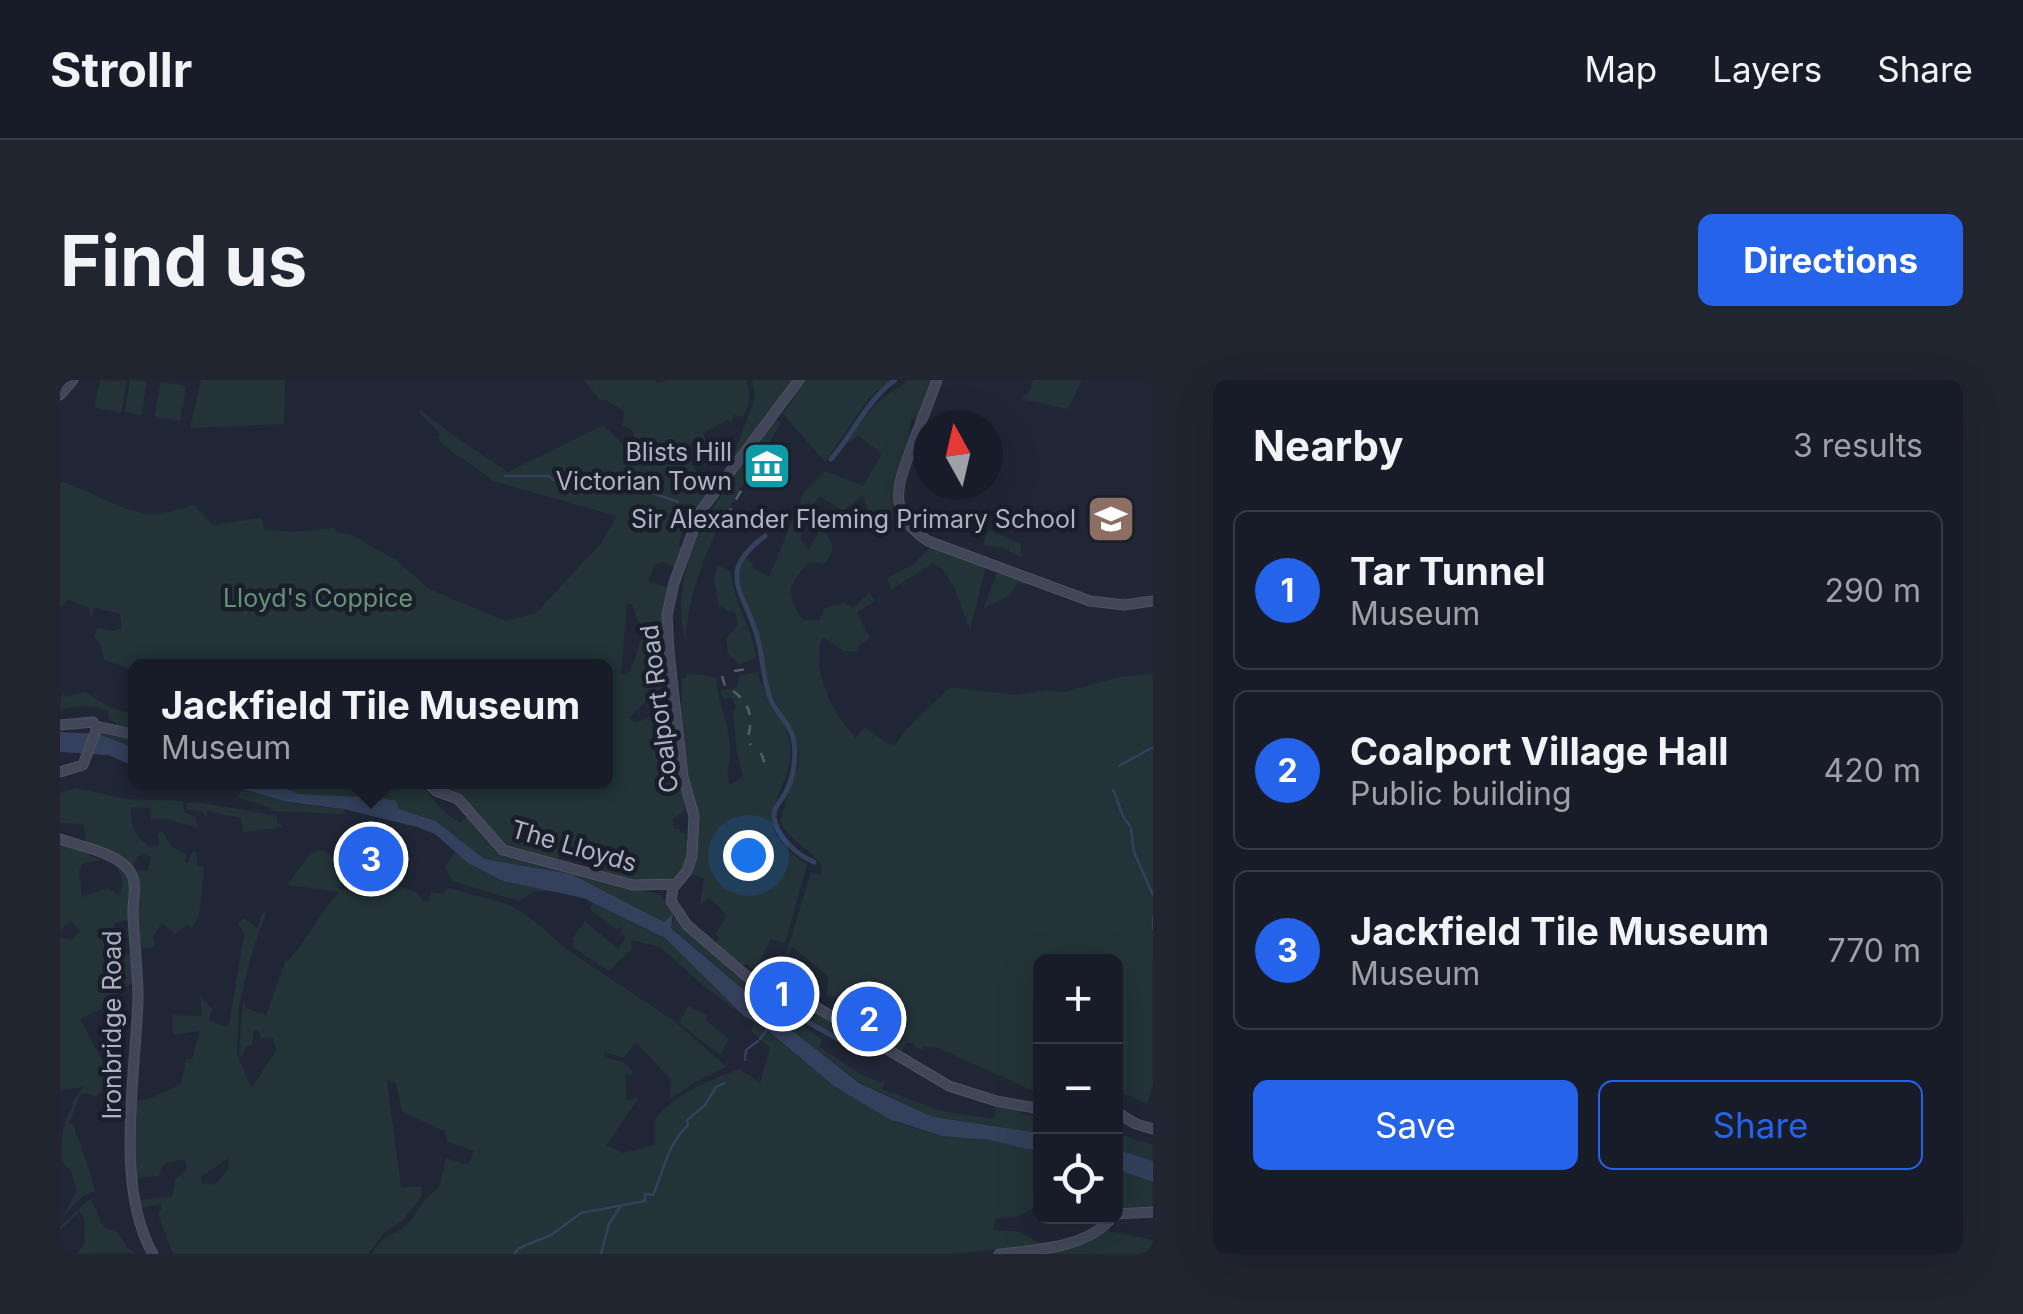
<!DOCTYPE html>
<meta charset="utf-8">
<style>
body{margin:0;font-family:Inter,sans-serif;background:#212530;color:#f1f3f6}
.controls{position:absolute;right:30px;bottom:30px;display:grid;overflow:hidden;border-radius:15px;box-shadow:0 10px 40px #0002}
.controls button{width:90px;height:90px;display:grid;place-items:center;padding:0;border:0;border-bottom:2px solid #363a45;background:#181c28;color:#f1f3f6;font:50px sans-serif}
.compass{position:absolute;left:853px;top:30px;width:90px;height:90px;border-radius:50%;background:#181c28;box-shadow:0 10px 40px #0002;rotate:352deg}
.you{position:absolute;left:688px;top:475px;width:35px;height:35px;margin:-25px;border:8px solid #fff;border-radius:50%;background:#1a73e8;box-shadow:0 0 0 15px #1a73e833}
.badge{display:grid;place-items:center;width:65px;height:65px;border-radius:50%;background:#2563eb;color:#fff;font-size:32px;font-weight:700}
.pin{position:absolute;translate:-50% -50%;border:5px solid #fff;box-shadow:0 2px 10px #0006}
.popup{position:absolute;left:68px;top:279px;width:485px;height:130px;box-sizing:border-box;display:grid;place-content:center;border-radius:15px;background:#181c28;filter:drop-shadow(0 2px 8px #0005);font-size:32px;white-space:nowrap;color:#9fa1a8}
.popup b{font-size:38px;color:#f1f3f6}
.popup::after{content:'';position:absolute;left:50%;top:100%;margin-left:-20px;border:20px solid transparent;border-top-color:#181c28}
.list{margin:0;padding:0;list-style:none}
h2{display:flex;justify-content:space-between;align-items:center;height:130px;margin:0;padding:0 40px;font-size:42px}
h2 small{font-size:32px;font-weight:400;color:#9fa1a8}
.list li{display:grid;grid-template-columns:65px 1fr auto;gap:30px;align-items:center;box-sizing:border-box;height:160px;margin:0 20px 20px;padding:0 20px;border:2px solid #363a45;border-radius:15px}
.list b{display:block;font-size:38px;white-space:nowrap}
.list p{margin:0;font-size:32px;white-space:nowrap;color:#9fa1a8}
.list em{font-size:32px;font-style:normal;color:#9fa1a8}
.actions{display:flex;gap:20px;padding:30px 40px}
.actions a{flex:1;padding:22px 0;border:2px solid #2563eb;border-radius:15px;text-align:center;font-size:35px;color:#2563eb}
.actions .main{background:#2563eb;color:#fff}
.icon{flex:none;width:55px;height:55px;fill:none;stroke:currentColor;stroke-width:2;stroke-linecap:round;stroke-linejoin:round}
.map{position:relative;flex:none;width:1093px;height:874px;overflow:hidden;border-radius:15px}
header{display:flex;align-items:center;gap:60px;box-sizing:border-box;height:140px;padding:0 50px;background:#181c28;border-bottom:2px solid #363a45}
header strong{font-size:48px}
nav{display:flex;gap:55px;margin-inline-start:auto;font-size:35px}
.intro{display:flex;align-items:center;justify-content:space-between;box-sizing:border-box;height:240px;padding:0 60px}
h1{margin:0;font-size:70px}
.button{padding:25px 45px;border-radius:15px;background:#2563eb;color:#fff;font-size:35px;font-weight:700}
main{display:flex;gap:60px;padding:0 60px}
aside{flex:1;background:#181c28;border-radius:15px;box-shadow:0 10px 40px #0002}
.map>svg:first-child{display:block}
</style>
<header>
<strong>Strollr</strong>
<nav><a>Map</a><a>Layers</a><a>Share</a></nav>
</header>
<div class="intro"><h1>Find us</h1><a class="button">Directions</a></div>
<main>
<div class="map">
<svg width="1093" height="874" viewBox="0 0 1093 874">
<rect width="100%" height="100%" fill="#202635"/>
<!-- green -->
<path fill="#233337" fill-rule="evenodd" d="M40,0l27,1 -6,32 -27,-6z
M70,0l17,1 -6,34 -16,-3z
M141,0h84l-1,44 -94,4z
M524,0h72l1,3 11,-3h79l3,20 -7,17 -9,-2 -3,7 -3,-2 -25,13 3,8 -8,9 -7,-7 -6,11 19,29 16,-7 -24,32 -11,-4 -9,2 8,10 -1,7 6,9 -5,-2 -6,15 5,3 -6,20 -15,-6 -7,2 -7,17 23,8 -2,69 -8,-1 1,32 -6,2 -27,27 5,5 19,-6 -1,32 19,-14 -1,-7 4,-2 5,56 6,25v4l-12,7 1,11h6l1,4 4,-1 1,9h5l-2,16 -12,24 -18,3 -53,-7 -4,-15 -32,-16 -5,-1 -9,17 -53,-15 -44,-53 -16,-3 -11,-9h174v-116h-470v5l-32,-11 -3,-15 -7,-8 3,-9 15,3 10,-3 -2,-14 -25,-6 -5,9 -1,-9 -20,-8 -9,7v-123l3,-2c29,8 66,37 101,31 10,-1 19,-6 30,-8l19,20 49,-7 2,11 28,3 42,-4 2,4 16,3 44,25 33,29 76,32 31,-8 65,-70 16,-27 -124,-35c-14,-14 -44,-27 -55,-43l2,-4 -21,-21 2,-3c28,23 56,42 87,62l96,-47 17,18 14,-5 -3,-8 -10,-5 2,-14 -18,-11h-6zM567,224h5l11,30 -13,38 -9,3z
M692,0h41l-68,96 30,-77z
M745,0h86l-22,18 -44,64 -42,-48z
M849,0h23l-11,35 -11,5c2,35 -21,63 -17,100l-16,1 -8,-5 -6,-21 -20,16 -23,-15 -19,24v21l8,9 12,-23c11,13 17,23 3,37l-15,-2c-22,26 -25,29 -6,58h16l5,-11 20,-7 10,6 15,-16 6,8 -18,13 13,25 -11,7 -1,7 -14,-1 -21,-14c-14,31 11,79 33,101l8,-11 22,16 9,2 12,-16 43,-42 66,8 32,-5 16,2 56,-15 33,-4v412l-6,19 -31,-14v-128h-75l-1,132 -102,-46 -16,-2 1,4 -9,-4v-3h-8l-6,12 -19,-10 7,-13 6,4 5,-8 -32,-18 -8,11 -22,-5 13,-3 1,-8 -12,-8 -12,-1 1,-20 -37,-30 -10,37h-4l34,-111 9,3 2,-9c-10,-17 -31,-22 -42,-45l18,-57 1,-12 -5,-2c0,-23 -14,-38 -23,-58 -10,-19 -7,-42 -15,-62 -9,-23 -28,-48 -11,-73l8,7 -1,3 17,10 35,-85 21,-21 38,15 19,-32 -24,-19 -8,8 -6,-1 36,-42z
M974,0h48l-14,29 -46,-10 10,-11 -2,-3z
M101,2l25,4 -6,35 -26,-4z
M716,39l5,4c-42,70 -92,135 -95,219 -15,-49 7,-108 37,-149l5,2 2,-3 -4,-4z
M928,150l33,14v13l-12,-5v-3l-26,-4z
M871,166l55,20 -16,64 -16,-43 -13,-20 -9,-3 -41,26 -4,-12 27,-14z
M657,185l14,7c3,31 22,56 25,86l-17,6 -11,-10 -2,-15 12,-15 -3,-12 -9,-1 -2,-5 -5,1 -5,-26z
M938,190l29,10 -2,5 -8,-2 -6,12 -28,14z
M698,292c5,24 23,40 30,63 16,57 -56,79 19,130l-22,78 -14,-4 -15,29 11,14 -14,-5 -9,-8 19,10 -15,-15 -10,2 -25,-20 7,-8 -8,-6 4,1 11,-18 -17,-17 -10,7 4,-27 -17,-5 8,-17 -13,-108v-70l4,-1v-4l30,4c1,23 12,43 14,68 2,16 -6,24 0,40l13,-9 -6,-23 -4,-41 3,-5 -5,-10 -6,2 -5,-6 1,-3 16,-2 2,-12z
M2,311l4,6 20,-5 23,15 27,8v33l-38,-14 2,-4 14,-1 2,-6 -7,-4 -1,-8c-16,-7 -32,-4 -48,-2z
M208,402h154c9,17 21,31 39,41l7,-9 35,42 76,16 81,23 13,18 -9,9 -93,-48 -88,-15 -47,-38 -37,-12 -18,-11 -82,-4z
M16,408l51,11 56,2 1,11 11,5 3,10c-17,-1 -29,-12 -47,-7v-12l-20,-1c-1,19 3,27 17,39l11,-1 -1,-11 4,-3 10,16 15,7 -3,8 3,2 6,-13 3,1 2,14 6,2 -5,47 -7,13 -5,-3 -12,9 -13,-11 -9,13 2,11 -17,2 -3,-73 1,-6 12,1 3,-14 -6,-3 -7,2 -5,10 -51,-21 4,-8 -3,-13 -23,-1v-30z
M183,409l50,15 51,5 1,5 -74,-3v-3l-34,-11z
M138,422l79,14v6l7,5 -41,5 -2,-14 -34,-7 -2,6 -2,-5 -16,-3v-6z
M0,462l41,18 -19,4 -3,7 3,26 25,-9 11,7c7,-9 5,-16 0,-25l2,-2 -9,-8c25,12 20,34 19,59l-16,4 6,33 14,-4 2,30 -19,10 -15,17 -22,10 25,47 2,19 -11,12 -8,-4 -8,2 -11,28 6,2v8c6,8 17,45 20,58l-12,5 -20,21 14,-27c-3,-5 -3,-11 -5,-16 -2,-5 -8,-9 -10,-13 -2,-17 1,-44 11,-55l-1,-4 11,-15 -23,3v-152l12,2 8,-9 -9,-10 -10,8 -1,6z
M262,470l32,19 -16,19 5,2 18,-11 15,7 5,-5 36,11 7,10 6,-3 1,-7 11,2 6,-6 57,15 23,13 41,35 105,70 53,46 -32,15 -25,17 1,-19 -35,-38 -12,16 -19,-6 -1,5c11,3 25,4 29,17l-8,2 2,24 12,-2 -33,47 17,8 32,-8v-26c22,-26 53,-38 84,-50l21,14 10,-35 -19,-17 3,-10 80,65 64,37 44,13 48,4 50,12v52l-21,12 -23,3 -3,11 23,1 26,13 -90,10h-580c12,-20 17,-16 32,-27 15,-12 16,-28 35,-39l7,-30 22,7 6,-14 -27,-10 -2,-10 -43,-19 -6,-29 -9,-2 14,106h20l1,9 -19,24 -19,13 -16,21h-195l-15,-40 4,-5 -1,-5 -23,4 -2,-8 36,-3 4,-19 11,-8 -2,-11 -20,4 -7,13 -24,2 1,-77 16,-3 30,-14 5,-25h6l8,-28 -27,4v-20l29,1 -2,-21 12,14 -3,11 15,7 5,-2 15,-91 -6,-10 6,-6 13,10 5,-14 5,-3 -15,41 -13,54 -2,49 14,32 2,-1 23,-36 -3,-12h-12l-3,-8h-4l-2,14 -6,3 -4,10 -3,-3 4,-54 3,8 20,7 19,-53c10,-3 40,-56 54,-70l-52,-7 24,-32zM168,778l1,10 -14,17 -14,-2v-6z
M395,472c33,28 57,28 97,38l-18,2 -15,9 -67,-20 -7,-15z
M533,523l72,35 79,78 -38,-28 -46,-41 -29,-7 1,9 -23,22 -38,-25 4,-5 -3,-2 13,-18 33,28 8,-12 -6,-5 3,-6 -7,3 -27,-20z
M615,535l60,53 -4,5 40,14 -5,14 56,38 -2,8 40,27 21,9 4,-2 -3,8 59,22 53,8 3,-16 23,4v6l20,5v15l-107,-16 -74,-35 -75,-58 -113,-97z
M628,626l20,9 -3,5 24,19 -9,16 -41,-32z
M753,630l38,22v12l-44,-23z
M1056,753l37,12v16l-37,-12z
M1056,789l37,13v29h-35l-2,-4z
M31,818l12,29 13,4 12,17 8,5 -60,1 9,-11 -1,-25 -4,-6 -20,18v-4z
M1045,850l48,10v14h-130z"/>
<!-- water -->
<path fill="#34405c" d="M0,352l38,2 38,14v19l-28,-12 -48,-3z
M160,402h48l31,12 82,4 15,3 3,8 37,12 48,38 87,15 93,48 9,-9 -2,15 113,96 75,59 74,34 107,16v19l-50,-12 -48,-4 -53,-17 -55,-33 -72,-60 -18,-10 -79,-78 -82,-40 -80,-17 -35,-18 -33,-29 -18,-7 -73,-18 -57,-7z
M1056,769l37,12v21l-37,-13z"/>
<g fill="none" stroke-linecap="round" stroke-linejoin="round">
<!-- stream -->
<path stroke="#34405c" stroke-width="2.5" d="M445,96h44l5,4 71,10 7,-4 46,16
M1059,386l34,-19
M1053,410c8,14 4,21 17,36
M1071,449l3,23 19,43
M1093,549v-12
M700,659l7,-9
M685,680l1,-10 12,-9
M454,874l5,-6 32,-13 30,-22 64,-12v-7l8,1c11,-26 15,-51 35,-70l-1,-5 18,-15 11,-18 8,-4
M541,874l8,-30 11,-17"/>
<!-- canal -->
<path stroke="#34405c" stroke-width="5" d="M771,79c23,-26 35,-58 64,-79
M705,156c-50,37 -21,54 -8,100 7,23 5,46 16,68 6,11 17,21 20,33 4,17 1,38 -6,53 -4,10 -14,16 -13,27 3,20 23,38 40,45
M712,610v12l84,47"/>
<!-- secondary casing -->
<g stroke="#4e5361" stroke-width="11">
<path id="secondary" d="M739,0l-99,132 -26,71 -7,32 2,37 14,125 11,39 -2,40 -5,15 -14,17 -2,13 16,24 64,55 33,8 165,98 47,15 45,8
M877,0c-8,22 -17,44 -25,66 -15,41 -26,67 16,95l162,60 34,4 29,-4
M0,15l13,-15
M0,345l33,-3 4,6 -14,37 -23,7
M36,346l40,9
M367,402l9,9 22,8 45,51 130,35 43,-1
M0,459c21,8 55,13 69,31 10,13 3,30 4,45 1,28 5,55 5,83 -2,77 -24,188 15,256
M1056,732l20,12 17,5
M1056,834l37,-2
M939,874c37,-4 90,-6 114,-38"/>
</g>
<!-- secondary -->
<use href="#secondary" stroke="#414759" stroke-width="9"/>
<!-- rail -->
<path stroke="#555c6d" stroke-width="2.5" stroke-dasharray="10 10" stroke-linecap="butt" d="M666,137l16,-28 14,-14
M674,291l19,-3
M662,296l3,10c24,13 30,29 22,54l4,5
M701,373l5,14"/>
</g>
<!-- icons -->
<defs>
<g id="museum-square" transform="scale(2.5)"><rect x="-9" y="-9" width="18" height="18" rx="4" fill="#0f9aa8" stroke="#191e2a"/><path d="M0-6L6-3V-2H-6V-3ZM-5-1h2V3h-2ZM-1-1h2V3h-2ZM3-1h2V3H3ZM-6 4H6V6H-6Z" fill="#fff"/></g>
<g id="school-square" transform="scale(2.5)"><rect x="-9" y="-9" width="18" height="18" rx="4" fill="#8d6e63" stroke="#191e2a"/><path d="M0-5L7-2L0 1L-7-2ZM-4 1L0 2.5L4 1V4Q0 6-4 4Z" fill="#fff"/></g>
</defs>
<g fill-rule="evenodd">
<use href="#museum-square" x="707" y="86"/>
<use href="#school-square" x="1051" y="139"/>
</g>
<g text-anchor="middle" dominant-baseline="central" stroke-width="9" stroke-linejoin="round" paint-order="stroke">
<!-- poi labels -->
<g font-size="25" fill="#adb3c3" stroke="#191e2a" text-anchor="end">
<text x="672" y="72">Blists Hill<tspan x="672" dy="29">Victorian Town</tspan></text>
<text x="1016" y="139">Sir Alexander Fleming Primary School</text>
</g>
<!-- park labels -->
<g font-size="25" fill="#669276" stroke="#191e2a">
<text x="258" y="218">Lloyd's Coppice</text>
</g>
<!-- street labels -->
<g font-size="25" fill="#adb3c3" stroke="#191e2a">
<text transform="translate(599 329) rotate(-97)">Coalport Road</text>
<text transform="translate(514 466) rotate(16)">The Lloyds</text>
<text transform="translate(52 645) rotate(-90)">Ironbridge Road</text>
</g>
</g>
</svg>
<div class="controls">
<button>+</button>
<button>−</button>
<button><svg class="icon" aria-label="locate" viewBox="0 0 24 24"><circle cx="12" cy="12" r="6"/><path d="M12 2v4M12 18v4M2 12h4M18 12h4"/></svg></button>
</div>
<svg class="compass" viewBox="-18 -18 36 36"><path d="M0-13l5 13h-10z" fill="#e53935"/><path d="M0 13l5-13h-10z" fill="#9fa1a8"/></svg>
<div class="you"></div>
<div class="pin badge" style="left:722px;top:614px">1</div>
<div class="pin badge" style="left:809px;top:639px">2</div>
<div class="pin badge" style="left:311px;top:479px">3</div>
<div class="popup"><b>Jackfield Tile Museum</b>Museum</div>
</div>
<aside>
<h2>Nearby<small>3 results</small></h2>
<ul class="list">
<li><span class="badge">1</span><div><b>Tar Tunnel</b><p>Museum</p></div><em>290 m</em></li>
<li><span class="badge">2</span><div><b>Coalport Village Hall</b><p>Public building</p></div><em>420 m</em></li>
<li><span class="badge">3</span><div><b>Jackfield Tile Museum</b><p>Museum</p></div><em>770 m</em></li>
</ul>
<div class="actions"><a class="main">Save</a><a>Share</a></div>
</aside>
</main>
